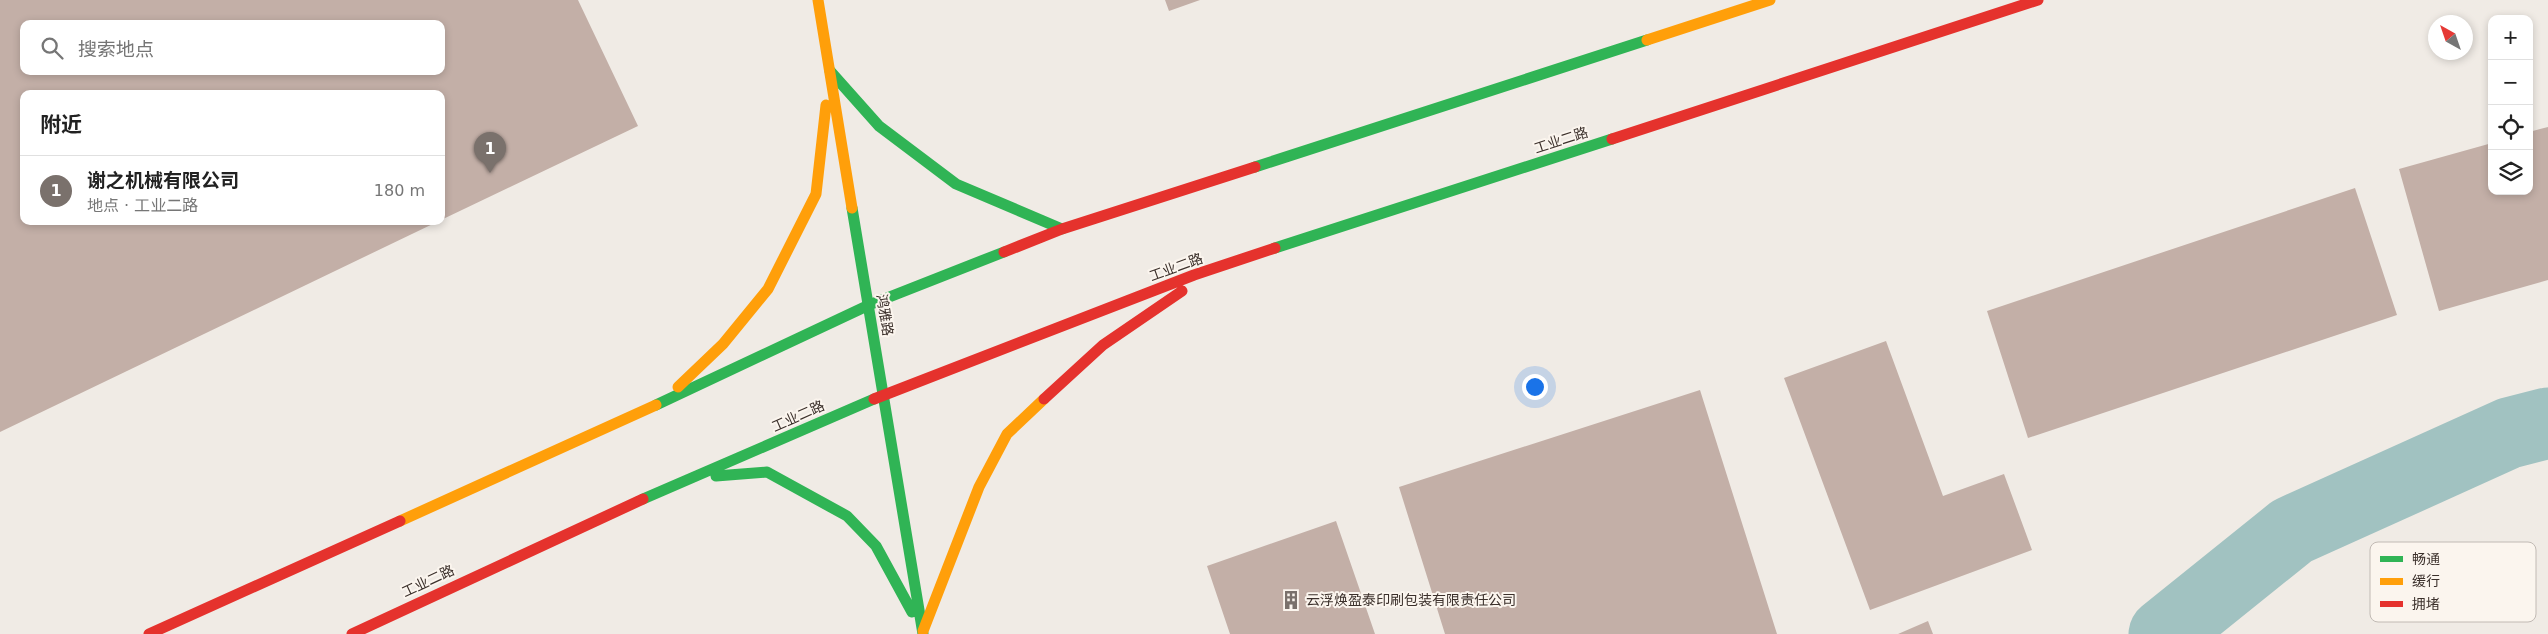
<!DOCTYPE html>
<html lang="zh">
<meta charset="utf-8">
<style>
body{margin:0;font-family:"DejaVu Sans","Noto Sans SC",sans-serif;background:#f6f6f6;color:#222}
.controls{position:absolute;right:15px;top:15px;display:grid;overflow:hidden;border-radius:10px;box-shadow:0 2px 8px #0003}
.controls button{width:45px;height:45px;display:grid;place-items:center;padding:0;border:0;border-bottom:1px solid #e0e0e0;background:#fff;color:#222;font:25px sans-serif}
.compass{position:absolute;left:2428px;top:15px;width:45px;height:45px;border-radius:50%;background:#fff;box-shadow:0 2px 8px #0003;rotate:320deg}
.you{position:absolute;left:1534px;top:386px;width:18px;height:18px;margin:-12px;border:4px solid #fff;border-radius:50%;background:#1a73e8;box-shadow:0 0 0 8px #1a73e833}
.badge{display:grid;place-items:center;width:32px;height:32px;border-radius:50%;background:#7a716c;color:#fff;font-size:16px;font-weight:700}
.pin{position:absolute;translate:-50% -41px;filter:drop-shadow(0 1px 2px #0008)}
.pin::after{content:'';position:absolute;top:26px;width:18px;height:15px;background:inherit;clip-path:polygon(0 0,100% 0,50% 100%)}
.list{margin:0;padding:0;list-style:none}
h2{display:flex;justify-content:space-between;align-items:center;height:65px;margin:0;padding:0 20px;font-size:21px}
h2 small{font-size:16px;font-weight:400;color:#767676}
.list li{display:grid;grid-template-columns:32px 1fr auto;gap:15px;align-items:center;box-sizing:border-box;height:70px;padding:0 20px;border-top:1px solid #e0e0e0}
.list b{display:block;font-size:19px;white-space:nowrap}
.list p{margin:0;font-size:16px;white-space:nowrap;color:#767676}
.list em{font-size:16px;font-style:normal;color:#767676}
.icon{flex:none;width:28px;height:28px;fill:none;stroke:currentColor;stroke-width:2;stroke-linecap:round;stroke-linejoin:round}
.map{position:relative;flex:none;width:2548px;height:634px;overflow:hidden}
.search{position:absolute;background:#fff;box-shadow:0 2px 8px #0003;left:20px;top:20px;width:425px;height:55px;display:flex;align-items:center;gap:12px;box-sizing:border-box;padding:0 18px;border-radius:10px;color:#767676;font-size:19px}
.panel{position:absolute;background:#fff;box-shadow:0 2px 8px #0003;left:20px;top:90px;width:425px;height:135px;border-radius:10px}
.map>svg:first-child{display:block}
</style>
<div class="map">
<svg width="2548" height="634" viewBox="0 0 2548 634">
<rect width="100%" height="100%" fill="#f0ebe5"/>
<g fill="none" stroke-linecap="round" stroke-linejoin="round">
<!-- river -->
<path stroke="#a1c2c1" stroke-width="71" d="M2164,634l128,-103 217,-98 39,-10"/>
</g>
<!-- building -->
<path fill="#c3afa7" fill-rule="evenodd" d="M0,0h578l60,126 -197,94v-126h-417v127h415l-439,211zM24,24h417v47h-417z
M1165,0h35l-31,11z
M2548,127v153l-109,31 -40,-142 93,-26v48h37v-59z
M2355,188l42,127 -369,123 -41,-127z
M1886,341l57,155 61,-22 28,76 -162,60 -86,-232z
M1700,390l77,244h-332l-46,-147z
M1336,521l39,113h-145l-23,-68z
M1928,621l5,13h-35z"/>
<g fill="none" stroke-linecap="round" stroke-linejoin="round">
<!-- fast -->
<path stroke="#30b455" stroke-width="11" d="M830,71l49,55 77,58 106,45
M1255,167l392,-127
M852,208l71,426
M1275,248l337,-109
M656,405l213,-100 135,-53
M716,476l51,-4 80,44 29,30 36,66
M643,499l231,-100"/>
<!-- slow -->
<path stroke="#ff9f0a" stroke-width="11" d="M818,0l34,208
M1647,40l123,-40
M678,387l45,-43 45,-55 48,-95 10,-89
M400,521l256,-116
M923,631l56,-144 28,-53 37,-35"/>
<!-- jam -->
<path stroke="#e5322d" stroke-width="11" d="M1612,139l426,-139
M1004,252l58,-23 193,-62
M874,399l320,-124 81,-27
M1044,399l59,-54 79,-54
M149,634l251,-113
M352,634l291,-135"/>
</g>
<!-- icons -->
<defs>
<g id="building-bare" transform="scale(1.5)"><path d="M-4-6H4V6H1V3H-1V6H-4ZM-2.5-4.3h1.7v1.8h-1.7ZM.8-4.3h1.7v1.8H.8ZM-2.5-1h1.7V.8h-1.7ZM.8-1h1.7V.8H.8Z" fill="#7a716c" stroke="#fbf5ee" stroke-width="2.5" paint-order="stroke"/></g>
</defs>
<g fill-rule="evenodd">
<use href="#building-bare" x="1291" y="600"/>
</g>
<g text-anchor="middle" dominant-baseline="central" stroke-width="4" stroke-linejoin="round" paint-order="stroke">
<!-- street labels -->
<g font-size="14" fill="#3b302b" stroke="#fbf5ee">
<text transform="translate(1561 140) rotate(-18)">工业二路</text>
<text transform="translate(1176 267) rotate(-20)">工业二路</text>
<text transform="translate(885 315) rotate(81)">鸿雅路</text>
<text transform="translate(798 416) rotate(-24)">工业二路</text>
<text transform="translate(428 581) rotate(-25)">工业二路</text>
</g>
<!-- poi labels -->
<g font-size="14" fill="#3b302b" stroke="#fbf5ee" text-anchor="start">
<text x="1306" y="600">云浮焕盈泰印刷包装有限责任公司</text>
</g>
</g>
<!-- legend -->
<rect x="2370" y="542" width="166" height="80" rx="8" fill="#fbf5ee" stroke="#c1bab4" stroke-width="1"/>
<rect x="2380" y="556" width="23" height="6" fill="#30b455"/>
<rect x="2380" y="578" width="23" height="7" fill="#ff9f0a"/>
<rect x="2380" y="601" width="23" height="6" fill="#e5322d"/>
<g font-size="14" fill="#3b302b">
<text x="2412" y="564">畅通</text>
<text x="2412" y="586">缓行</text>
<text x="2412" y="609">拥堵</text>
</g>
</svg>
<div class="controls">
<button>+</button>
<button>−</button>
<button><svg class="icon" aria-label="locate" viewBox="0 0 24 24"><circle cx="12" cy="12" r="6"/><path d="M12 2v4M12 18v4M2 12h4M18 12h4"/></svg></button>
<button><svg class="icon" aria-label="layers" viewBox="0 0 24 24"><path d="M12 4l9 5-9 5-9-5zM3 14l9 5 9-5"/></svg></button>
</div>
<svg class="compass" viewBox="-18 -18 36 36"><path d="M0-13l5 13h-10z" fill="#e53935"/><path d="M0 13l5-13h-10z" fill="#767676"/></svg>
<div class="you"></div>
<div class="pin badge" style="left:490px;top:173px">1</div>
<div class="search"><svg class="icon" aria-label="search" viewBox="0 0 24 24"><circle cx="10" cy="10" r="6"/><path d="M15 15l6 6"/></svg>搜索地点</div>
<section class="panel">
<h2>附近<small></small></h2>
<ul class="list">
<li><span class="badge">1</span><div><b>谢之机械有限公司</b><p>地点 · 工业二路</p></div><em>180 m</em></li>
</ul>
</section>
</div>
